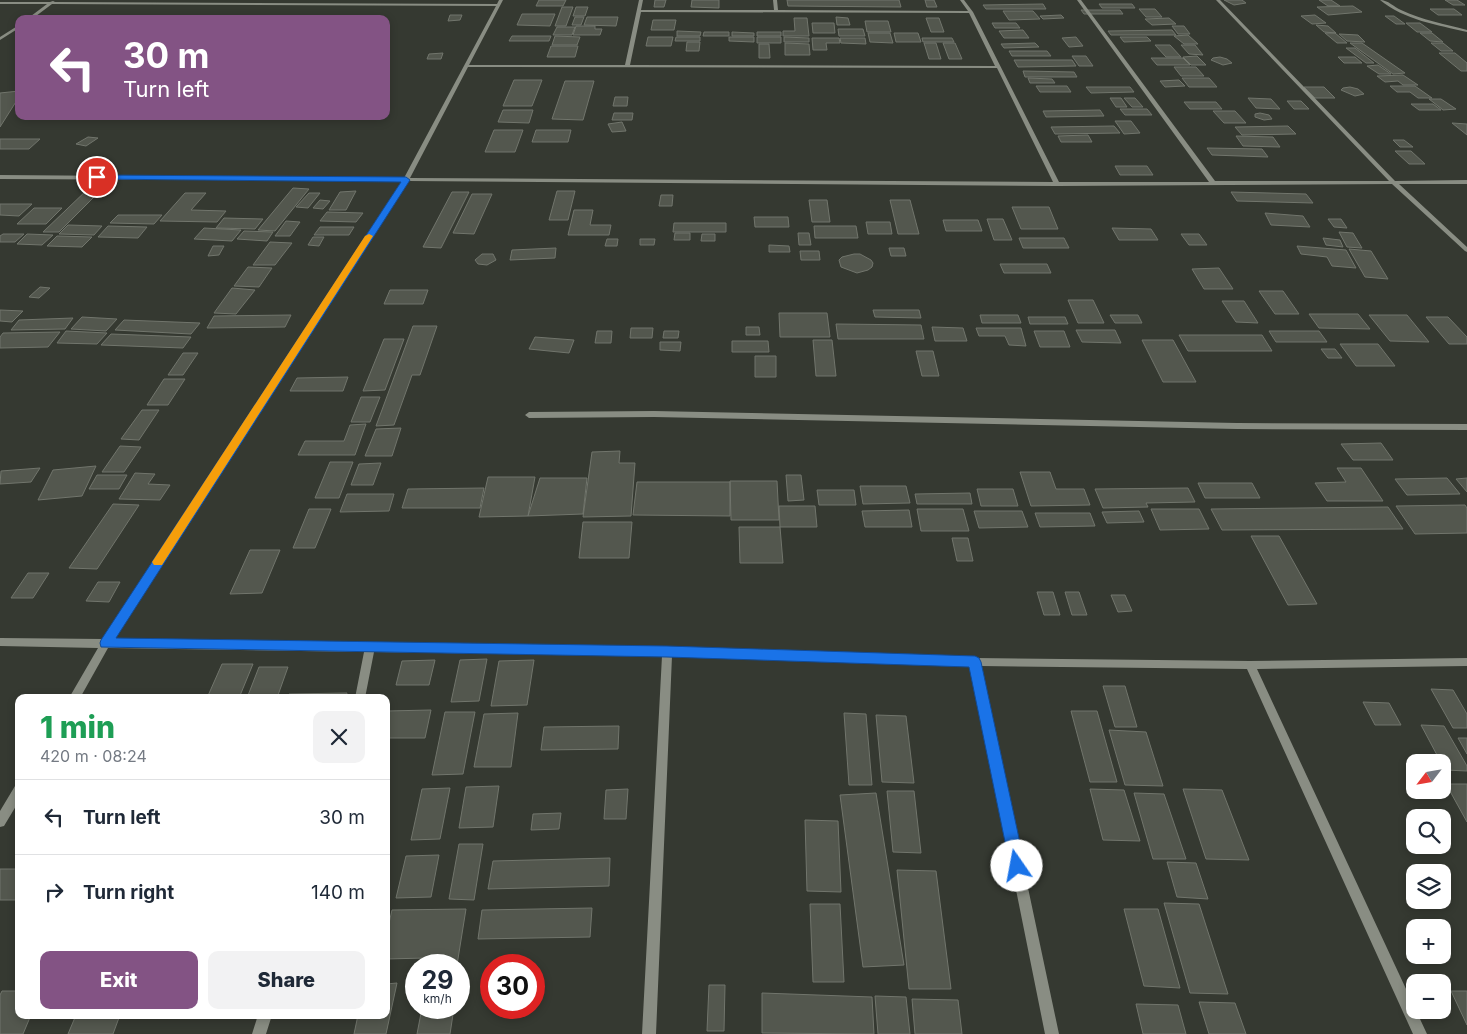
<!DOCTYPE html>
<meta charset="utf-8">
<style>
:root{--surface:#fff;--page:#f2f2f3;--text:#1f2937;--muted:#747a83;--line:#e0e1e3;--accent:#835384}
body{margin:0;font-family:Inter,sans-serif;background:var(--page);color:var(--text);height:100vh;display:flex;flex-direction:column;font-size:19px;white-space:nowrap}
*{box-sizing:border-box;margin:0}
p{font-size:16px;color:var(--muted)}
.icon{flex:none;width:28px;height:28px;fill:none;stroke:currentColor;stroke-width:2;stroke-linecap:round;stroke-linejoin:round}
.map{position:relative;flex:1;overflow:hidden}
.side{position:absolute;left:15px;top:694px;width:375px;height:325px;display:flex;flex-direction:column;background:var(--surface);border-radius:10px;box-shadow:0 2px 8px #0003}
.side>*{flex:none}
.guide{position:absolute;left:15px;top:15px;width:375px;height:105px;border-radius:10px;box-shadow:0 2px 8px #0003;background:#835384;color:#fff;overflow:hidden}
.needle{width:32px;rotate:239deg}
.fabs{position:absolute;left:1406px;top:754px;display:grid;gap:10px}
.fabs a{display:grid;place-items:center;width:45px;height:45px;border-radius:10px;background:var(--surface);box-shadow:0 2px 8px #0003;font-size:25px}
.speed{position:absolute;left:405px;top:954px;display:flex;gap:10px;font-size:25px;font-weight:700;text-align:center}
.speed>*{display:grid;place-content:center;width:65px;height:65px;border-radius:50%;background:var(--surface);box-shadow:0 2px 8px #0003;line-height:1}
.speed small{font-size:12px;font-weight:400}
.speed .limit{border:8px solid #d22;background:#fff;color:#111}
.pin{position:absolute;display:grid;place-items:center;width:42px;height:42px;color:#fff;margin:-21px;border:2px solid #fff;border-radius:50%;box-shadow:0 1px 5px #0007}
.me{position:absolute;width:55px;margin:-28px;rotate:348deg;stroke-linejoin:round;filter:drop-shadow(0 0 4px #0008)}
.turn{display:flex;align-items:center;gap:18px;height:105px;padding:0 25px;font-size:22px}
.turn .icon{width:65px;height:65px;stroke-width:2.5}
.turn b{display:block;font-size:35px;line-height:42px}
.round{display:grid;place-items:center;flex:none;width:52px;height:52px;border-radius:10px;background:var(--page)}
.headline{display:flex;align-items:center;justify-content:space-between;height:85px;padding:0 25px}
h1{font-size:30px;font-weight:800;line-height:38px;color:#1e9e55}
.cta{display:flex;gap:10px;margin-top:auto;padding:10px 25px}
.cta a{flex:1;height:58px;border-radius:10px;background:var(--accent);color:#fff;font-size:20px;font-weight:800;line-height:58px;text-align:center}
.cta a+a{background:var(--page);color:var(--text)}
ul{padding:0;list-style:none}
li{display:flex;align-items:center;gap:15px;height:75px;padding:0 25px;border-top:1px solid var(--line)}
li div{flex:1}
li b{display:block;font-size:19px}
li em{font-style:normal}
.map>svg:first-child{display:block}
</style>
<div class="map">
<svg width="1467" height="1034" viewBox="0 0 1467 1034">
<rect width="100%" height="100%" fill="#353931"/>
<!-- building -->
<path fill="#53574e" stroke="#71756c" d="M539 0H566L563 6H536Z
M655 0H666L664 7H654Z
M692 0H719V8L691 7Z
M787 0H899L901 7 788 6Z
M925 0H934L937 7H927Z
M1224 0H1242L1246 3 1234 5Z
M1319 0H1331L1340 6H1328Z
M1445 0H1457L1465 5H1453Z
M1043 4 1046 9H986L983 5Z
M1099 4H1132L1135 8H1102Z
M1353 6 1362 12 1328 15 1317 7Z
M562 7H573L566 26H555Z
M576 7H588L585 16H573Z
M1139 9H1155L1162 17H1146Z
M1430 9H1454L1462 15H1438Z
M1081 10H1120L1123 14H1084Z
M1003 11H1033L1040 19 1009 20Z
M522 14H555L550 26 517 25Z
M450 15H462L460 20 448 21Z
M1061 15 1064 18 1043 19 1040 16Z
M1315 15 1326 23 1312 24 1301 16Z
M1385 16H1394L1405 24H1396Z
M575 17H584L581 25H572Z
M587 17H618L616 26 584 25Z
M836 17 848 18 850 25H837Z
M794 18H807L809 36H783V31H795Z
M926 18H939L944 32H931Z
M1169 18 1176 24 1152 25 1145 19Z
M653 20H676L674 30H651Z
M865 21H888L891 32H867Z
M812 23H834L835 33H813Z
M992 23H1016L1020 28H995Z
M1406 23H1420L1432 32H1417Z
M1316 25 1328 26 1336 33 1324 32Z
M576 26H595V29H602L600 35H573Z
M1172 26H1184L1190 34H1178Z
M557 27H575L572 35H553Z
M838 29H863L865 36H839Z
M1023 30 1029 38H1004L999 31Z
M1172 30 1176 35H1111L1108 31Z
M677 31 701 32 700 36H677Z
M704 32H729V36H703Z
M732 32 754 33V36H732Z
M757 32H781V36H757Z
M868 33H890L893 43 870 42Z
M894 33H918L921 42H896Z
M1325 33H1335L1347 43H1337Z
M1420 33H1432L1443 42 1430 41Z
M1339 34 1358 35 1365 42 1347 41Z
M1188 35 1198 44H1184L1174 36Z
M512 36H551L549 41H509Z
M555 36 580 37 577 45H552Z
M648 37H673L671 46H646Z
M676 37H700V41H675Z
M729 37H754V42L729 41Z
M757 37H781V43H757Z
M784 37 809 38V42H784Z
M1076 37 1083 46 1069 47 1062 38Z
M1120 37H1147L1151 41 1124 42Z
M812 38H839L840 43H826L827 50H813Z
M840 38H865L866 44 841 43Z
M922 38H952L954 42H923Z
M687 42H700L699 51H686Z
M785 43 809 44 810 55H785Z
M924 43H936L941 59H929Z
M943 43H955L962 59H949Z
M1035 43 1039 47 1004 48 1001 44Z
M1350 43H1362L1405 73 1393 74Z
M1431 43H1443L1453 51H1441Z
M759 44H769L770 58H759Z
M1155 45H1170L1181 57H1166Z
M1181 45H1195L1203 55 1189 54Z
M551 46H578L575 57H547Z
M1346 48H1355L1374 63H1366Z
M1009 51H1047L1051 56H1012Z
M443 53 441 59H427L429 54Z
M1439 53H1455L1467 63V71H1461Z
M1072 56H1086L1093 66H1079Z
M1197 56 1206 65H1191L1183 57Z
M1220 57 1227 59 1232 63 1223 65 1211 60 1213 58Z
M1338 57H1355L1362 63H1344Z
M1151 58H1183L1190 65H1157Z
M1014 60H1072L1076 66 1018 67Z
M1378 65 1391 74H1379L1367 66Z
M1174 67H1196L1204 76H1181Z
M1023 71 1074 72 1077 77H1025Z
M1403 75 1418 85H1403L1398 81 1385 82 1377 76Z
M1028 78 1052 79 1055 83H1030Z
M1182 78H1209L1217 87H1189Z
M514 80H542L532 106H503Z
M1179 80 1185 86 1165 87 1160 81Z
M565 81H594L583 120 552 119Z
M1036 86H1067L1071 92H1040Z
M1390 86H1415L1432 98H1418L1410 92H1397Z
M1086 87H1130L1134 92 1091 93Z
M1304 87H1324L1335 98H1315Z
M1350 87 1358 89 1364 94 1355 96 1341 90 1343 88Z
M19 91V97L0 127V93Z
M615 97H628L627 106H613Z
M1110 98H1121L1127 107H1116Z
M1124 98H1135L1143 107H1132Z
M1248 98 1271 99 1280 109 1256 108Z
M1429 99H1441L1456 109 1443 110Z
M1287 101H1301L1309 109H1294Z
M1184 102H1216L1222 109H1190Z
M1411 104H1433L1441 110H1419Z
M1120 109H1147L1152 115H1125Z
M503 110H533L529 123 498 122Z
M1100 110 1104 116 1046 117 1043 111Z
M1213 111H1235L1246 123H1224Z
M614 113H633L632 120H612Z
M1260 113 1269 115 1272 119 1264 120 1255 117V114Z
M1115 121H1131L1140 133 1124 134Z
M622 122 626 131 612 132 608 124Z
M1452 123 1467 124V135Z
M1114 126 1120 133 1055 134 1051 127Z
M1288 126 1296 134 1242 135 1235 127Z
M494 130H523L515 152H485Z
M536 130H571L568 142H532Z
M1088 135 1092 142H1061L1058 136Z
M1236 136 1273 137 1280 147 1243 146Z
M88 137 98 138 86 146 76 144Z
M0 139H40L29 149H0Z
M1393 140H1404L1413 147H1400Z
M1207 148 1262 149 1268 157 1212 155Z
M1395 151H1411L1425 164H1409Z
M1115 166H1147L1153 175H1120Z
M90 187H104L59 232H43Z
M293 188 309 189 275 231 258 230Z
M356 191 346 210H329L340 192Z
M557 191H575L568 220H549Z
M452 192H469L441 248 423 247Z
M1231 192 1306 194 1313 203 1237 201Z
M185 193H206L191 210 226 211 217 222 160 221Z
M309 193H320L308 208 296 207Z
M472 194H492L474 234 453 233Z
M661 195H673L672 206H659Z
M320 200 330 201 323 209 313 208Z
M809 200H827L830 222H812Z
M890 200H910L919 234H898Z
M0 204H32L19 216 0 215Z
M1012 207H1049L1058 229H1021Z
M34 208H62L46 224H17Z
M574 210H593L590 225H611L609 235H568Z
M327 212 363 213 356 222 320 221Z
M1265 213 1303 216 1310 227 1271 225Z
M118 215H162L154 224 110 223Z
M754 217H788L789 227H755Z
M224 218 263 219 255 229 216 228Z
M987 219H1003L1012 240H994Z
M1328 219H1341L1347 228 1334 227Z
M943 220H978L982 231H946Z
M286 221 300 222 290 236H275Z
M866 222H890L892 234H868Z
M674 223H726V232H673Z
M68 225 102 226 94 235 59 234Z
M108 226 147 227 138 238 98 237Z
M814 226H856L858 238H815Z
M320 227H354L349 235H314Z
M204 228 241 230 232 241 194 239Z
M1112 228 1151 229 1158 240H1119Z
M244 231 273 232 267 241 237 239Z
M1339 232 1353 233 1362 248 1347 247Z
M675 233H690V240H674Z
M798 233H809L811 245H799Z
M3 234H24L15 242H0V236Z
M27 234 53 235 42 245 17 244Z
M702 234H715V241H701Z
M1181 234H1199L1207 245H1189Z
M57 236 92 237 82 247 47 246Z
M313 237H324L319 246 308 245Z
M1019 238H1064L1069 248H1023Z
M1323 238 1340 240 1343 247 1326 245Z
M607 239H618L617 246H605Z
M640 239H655L654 245H640Z
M270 242 292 243 275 265H253Z
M769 245 789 246 790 252H769Z
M213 246H224L219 255 208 256Z
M1297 246 1346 250 1356 268 1332 266 1327 257 1301 254Z
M556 248 555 258 510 260 512 250Z
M889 248H904L906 256H891Z
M1349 249 1371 251 1388 279 1365 277Z
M800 251H819L820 260H801Z
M482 254H493L496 260 487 265 478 264 475 260Z
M854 254H860L871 260 873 263 872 267 868 270 857 273 841 267 839 260 842 257Z
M1000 264H1047L1051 273H1004Z
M248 267 272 268 259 287 234 286Z
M1219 268 1233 289H1204L1192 269Z
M40 287 50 288 39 298 29 297Z
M232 288 255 290 236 314 214 313Z
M390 290H428L423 304H384Z
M1259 291H1283L1299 314H1275Z
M1068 300H1093L1104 323H1078Z
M1222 301H1244L1258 323 1236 322Z
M0 310 23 311 12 322 0 321Z
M873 310H919L921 318 875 317Z
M779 313H827L830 337H780Z
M1309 314H1358L1370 329 1319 328Z
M291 315 285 327 207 328 214 316Z
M980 315H1018L1021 323H982Z
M1110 315H1138L1142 323H1115Z
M1369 315H1407L1429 342 1390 341Z
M82 317 117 319 106 331 71 329Z
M1028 317H1065L1068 324H1030Z
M1426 317H1448L1467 337V344H1449Z
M73 318 65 329 11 330 19 320Z
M124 320 200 323 191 334 115 330Z
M836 324 921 325 924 339H838Z
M413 326H437L420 375H412L394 425 376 426Z
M746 327H759L760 335H746Z
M932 327 963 328 967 341H935Z
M631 328H653L652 338H630Z
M976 328H1021L1026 346 1009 345 1005 336H979Z
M1076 330H1115L1121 343 1082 342Z
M66 331 107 333 97 344 57 343Z
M597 331H612L611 343H595Z
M664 331H679L678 338H663Z
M1034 331H1064L1070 347H1040Z
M1269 331H1319L1327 342H1276Z
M60 332 48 347 0 348V337L3 333Z
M111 334 191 337 183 348 101 345Z
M1179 335H1262L1272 351H1188Z
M535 337 574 340 569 353 529 349Z
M384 339H404L385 390 363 391Z
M813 340H832L836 376H816Z
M1142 340H1173L1196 382H1163Z
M732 341H768L769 352H732Z
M660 342H681L680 351 660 350Z
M1340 344H1378L1395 366H1356Z
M1321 349H1335L1342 358H1328Z
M916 351H933L939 376H922Z
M183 353H198L183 375H168Z
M755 356H776V377H755Z
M348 377 343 391H290L297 378Z
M164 379H185L168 405H147Z
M361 397H380L370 422H351Z
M142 410H159L139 440 121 439Z
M366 424 355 455H298L305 441H344L350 425Z
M401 428 392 456H365L376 429Z
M1381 443 1393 460H1353L1341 444Z
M120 446 141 447 124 472H102Z
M620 451 619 463H635L631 516 583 517 592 452Z
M330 462H353L339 498H315Z
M381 463 373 485H351L359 464Z
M96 466 82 496 38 500 53 470Z
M40 468 31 482 0 484 1 471Z
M1337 468H1361L1383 501H1327L1315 483 1346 482Z
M1020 472H1050L1056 489H1084L1090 505 1031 506Z
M135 473 155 474 148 484 170 485 160 500 119 499Z
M97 475H127L119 489H89Z
M786 475H801L804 500 788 501Z
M488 477H535L528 516 479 517Z
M540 478H587L583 514 528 516Z
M1447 478 1460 494 1407 495 1395 479Z
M1467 478V492L1456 479Z
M730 481H777L779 520H731Z
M637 482H730V516L633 515Z
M1198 483H1252L1260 498H1205Z
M860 486H906L910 503 863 504Z
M484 488 480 508H402L408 489Z
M1188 488 1195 502 1146 503 1148 507 1103 508 1095 489Z
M977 489H1013L1018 506H981Z
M817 490H854L856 505H819Z
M970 493 972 504H917L915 494Z
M347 494H394L389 511 340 512Z
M113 504 139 505 97 569 69 568Z
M1465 505 1467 508V533L1415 534 1396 506Z
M779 506H815L817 527H780Z
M1388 507 1403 529 1222 530 1211 509Z
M309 509H331L315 548H293Z
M917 509H963L969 531H921Z
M1151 509H1199L1209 529 1160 530Z
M909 510 912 527H865L862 511Z
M974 511H1022L1028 527 979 528Z
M1139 511 1144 522 1107 523 1102 512Z
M1035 513H1090L1095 526 1040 527Z
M583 522H632L629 558H579Z
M739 527H780L783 563H740Z
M1251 536H1279L1317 604 1288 605Z
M952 538H968L973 561H957Z
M250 550H280L262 593 230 594Z
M28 573H49L33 598H11Z
M98 582H120L109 602 86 601Z
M1037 592H1053L1060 615H1044Z
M1065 592H1079L1087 615H1072Z
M1111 595H1125L1132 611 1118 612Z
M487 659 479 701 451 702 460 660Z
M435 660 429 685H396L402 661Z
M534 660 527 705 491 706 499 661Z
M222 664H253L239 698H207Z
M259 667H288L277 698H247Z
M1103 686H1125L1137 727H1115Z
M1431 689 1453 690 1467 714V728H1453Z
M347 693 346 698H288L289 694Z
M1363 702 1389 703 1401 725H1375Z
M431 710 425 738H386V711Z
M1071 711H1097L1117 782H1090Z
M445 712H475L463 774 432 775Z
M518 713 511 767H474L484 714Z
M844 713 866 714 872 785H849Z
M876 715 906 716 914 783 882 782Z
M1421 725 1444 726 1467 766V771L1445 770Z
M619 726 618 749 541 750 544 727Z
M1109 730 1146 732 1163 786 1125 785Z
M1458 738H1467V754Z
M1446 784H1467V822Z
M499 786 493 827 459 828 466 787Z
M450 788 440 839 411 840 422 789Z
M628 789 626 819H604L606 790Z
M1090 789 1124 790 1140 841 1103 840Z
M1183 789 1222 790 1249 860 1206 859Z
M887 791H914L921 853 893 852Z
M876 793 904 965 863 967 840 795Z
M1134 793 1164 794 1186 859H1153Z
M561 813 559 829 531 830 533 814Z
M805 820 838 821 841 892 807 891Z
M459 844H483L474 900 449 899Z
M439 855 431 897 396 898 406 856Z
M610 858 609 886 488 889 493 861Z
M1167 862 1196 863 1208 899 1177 897Z
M0 869H19V900H0Z
M897 870 936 871 951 989H909Z
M1164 903 1199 904 1228 994 1190 993Z
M810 904H840L844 982H813Z
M592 908 590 937 478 939 482 910Z
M466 909 457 965H425L426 958 386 959V936L392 910Z
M1124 909H1158L1180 988 1144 986Z
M397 983 386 1034H354L358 1015H386V984Z
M709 985H725L724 1031H707Z
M2 991H19V1015H31L23 1034H0V995Z
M1451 991H1467V1025Z
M762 993 872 997 874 1034 762 1033Z
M875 996 906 997 910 1034H878Z
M912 999 958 1000 962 1034H915Z
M1199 1002 1235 1003 1246 1034H1209Z
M1136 1004 1178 1005 1186 1034H1143Z
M422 1008H454L450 1034H417Z
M76 1015H120L113 1034H68Z"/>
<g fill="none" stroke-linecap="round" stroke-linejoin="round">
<!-- minor -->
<path fill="#898d83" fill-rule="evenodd" d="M499 0H503L469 65H625L639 0H643L641 10H774L773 0H777L778 10 968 11 960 0H964L973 12 1059 182H1209L1077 0H1081L1215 181H1389L1216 0H1220L1395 181 1467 180V184H1399L1467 247V252L1465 251 1392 184 1057 186 408 181 113 640 667 648 975 658 1250 661 1467 658V666L1257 669 1427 1034H1413L1247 669 981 666 1059 1034H1045L971 666 672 656 656 1034H642L662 656 374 652 365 698H355L364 652 108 648 80 698H69L98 648 0 646V638L103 639 402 181 0 179V175L404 178 496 6 52 4 32 19H27L47 4H0V2H50L53 1 55 2 497 4ZM641 12 969 13 995 66 630 65ZM468 67 997 68 1053 182 410 178Z
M1380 0C1388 0 1394 7 1401 10 1422 20 1445 24 1467 30V32C1438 25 1404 20 1380 0Z
M19 25V28L0 40V37Z
M654 411 1237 423 1467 424V430L1237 429 654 417 529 418 525 415 529 412Z
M19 785V801L4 826 0 827V811L15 786Z
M258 1015H272L266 1034H252Z"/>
</g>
<!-- route -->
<path fill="#1a73e8" stroke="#114b97" d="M97 175 406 177 410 180 116 638 667 646 975 656 979 658 981 662 1025 866 1023 872 1017 874 1012 872 1010 866 969 667 667 657 101 647 100 643 101 640 401 182 94 179V176Z"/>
<!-- slow -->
<path fill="#f59e0b" d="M369 234 373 236 162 565H154L152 562 154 559 365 236Z"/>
</svg>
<div class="fabs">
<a><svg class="needle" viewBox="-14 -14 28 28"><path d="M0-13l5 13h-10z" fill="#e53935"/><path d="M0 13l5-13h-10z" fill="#747a83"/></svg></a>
<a><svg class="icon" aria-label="search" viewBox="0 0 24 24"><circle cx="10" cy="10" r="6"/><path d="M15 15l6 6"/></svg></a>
<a><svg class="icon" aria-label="layers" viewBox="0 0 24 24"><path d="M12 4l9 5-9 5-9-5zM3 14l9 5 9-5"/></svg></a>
<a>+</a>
<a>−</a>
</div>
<div class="speed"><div>29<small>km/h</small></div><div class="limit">30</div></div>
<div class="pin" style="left:97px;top:177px;background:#d93025"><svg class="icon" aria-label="arrive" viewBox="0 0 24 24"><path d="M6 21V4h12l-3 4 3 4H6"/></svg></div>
<svg class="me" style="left:1017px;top:866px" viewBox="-20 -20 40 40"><circle r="19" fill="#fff"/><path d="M0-13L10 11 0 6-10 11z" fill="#1a73e8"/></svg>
<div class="guide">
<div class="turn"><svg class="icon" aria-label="left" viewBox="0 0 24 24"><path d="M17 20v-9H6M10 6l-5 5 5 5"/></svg><div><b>30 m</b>Turn left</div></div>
</div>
<section class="side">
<div class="headline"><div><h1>1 min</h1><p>420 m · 08:24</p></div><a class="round"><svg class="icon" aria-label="close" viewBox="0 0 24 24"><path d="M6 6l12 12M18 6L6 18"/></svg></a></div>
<ul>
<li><svg class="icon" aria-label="left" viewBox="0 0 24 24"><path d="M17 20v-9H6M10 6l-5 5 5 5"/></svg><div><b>Turn left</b></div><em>30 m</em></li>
<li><svg class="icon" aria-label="right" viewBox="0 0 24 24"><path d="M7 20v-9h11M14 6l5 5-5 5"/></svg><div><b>Turn right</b></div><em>140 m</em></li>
</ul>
<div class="cta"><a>Exit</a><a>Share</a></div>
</section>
</div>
